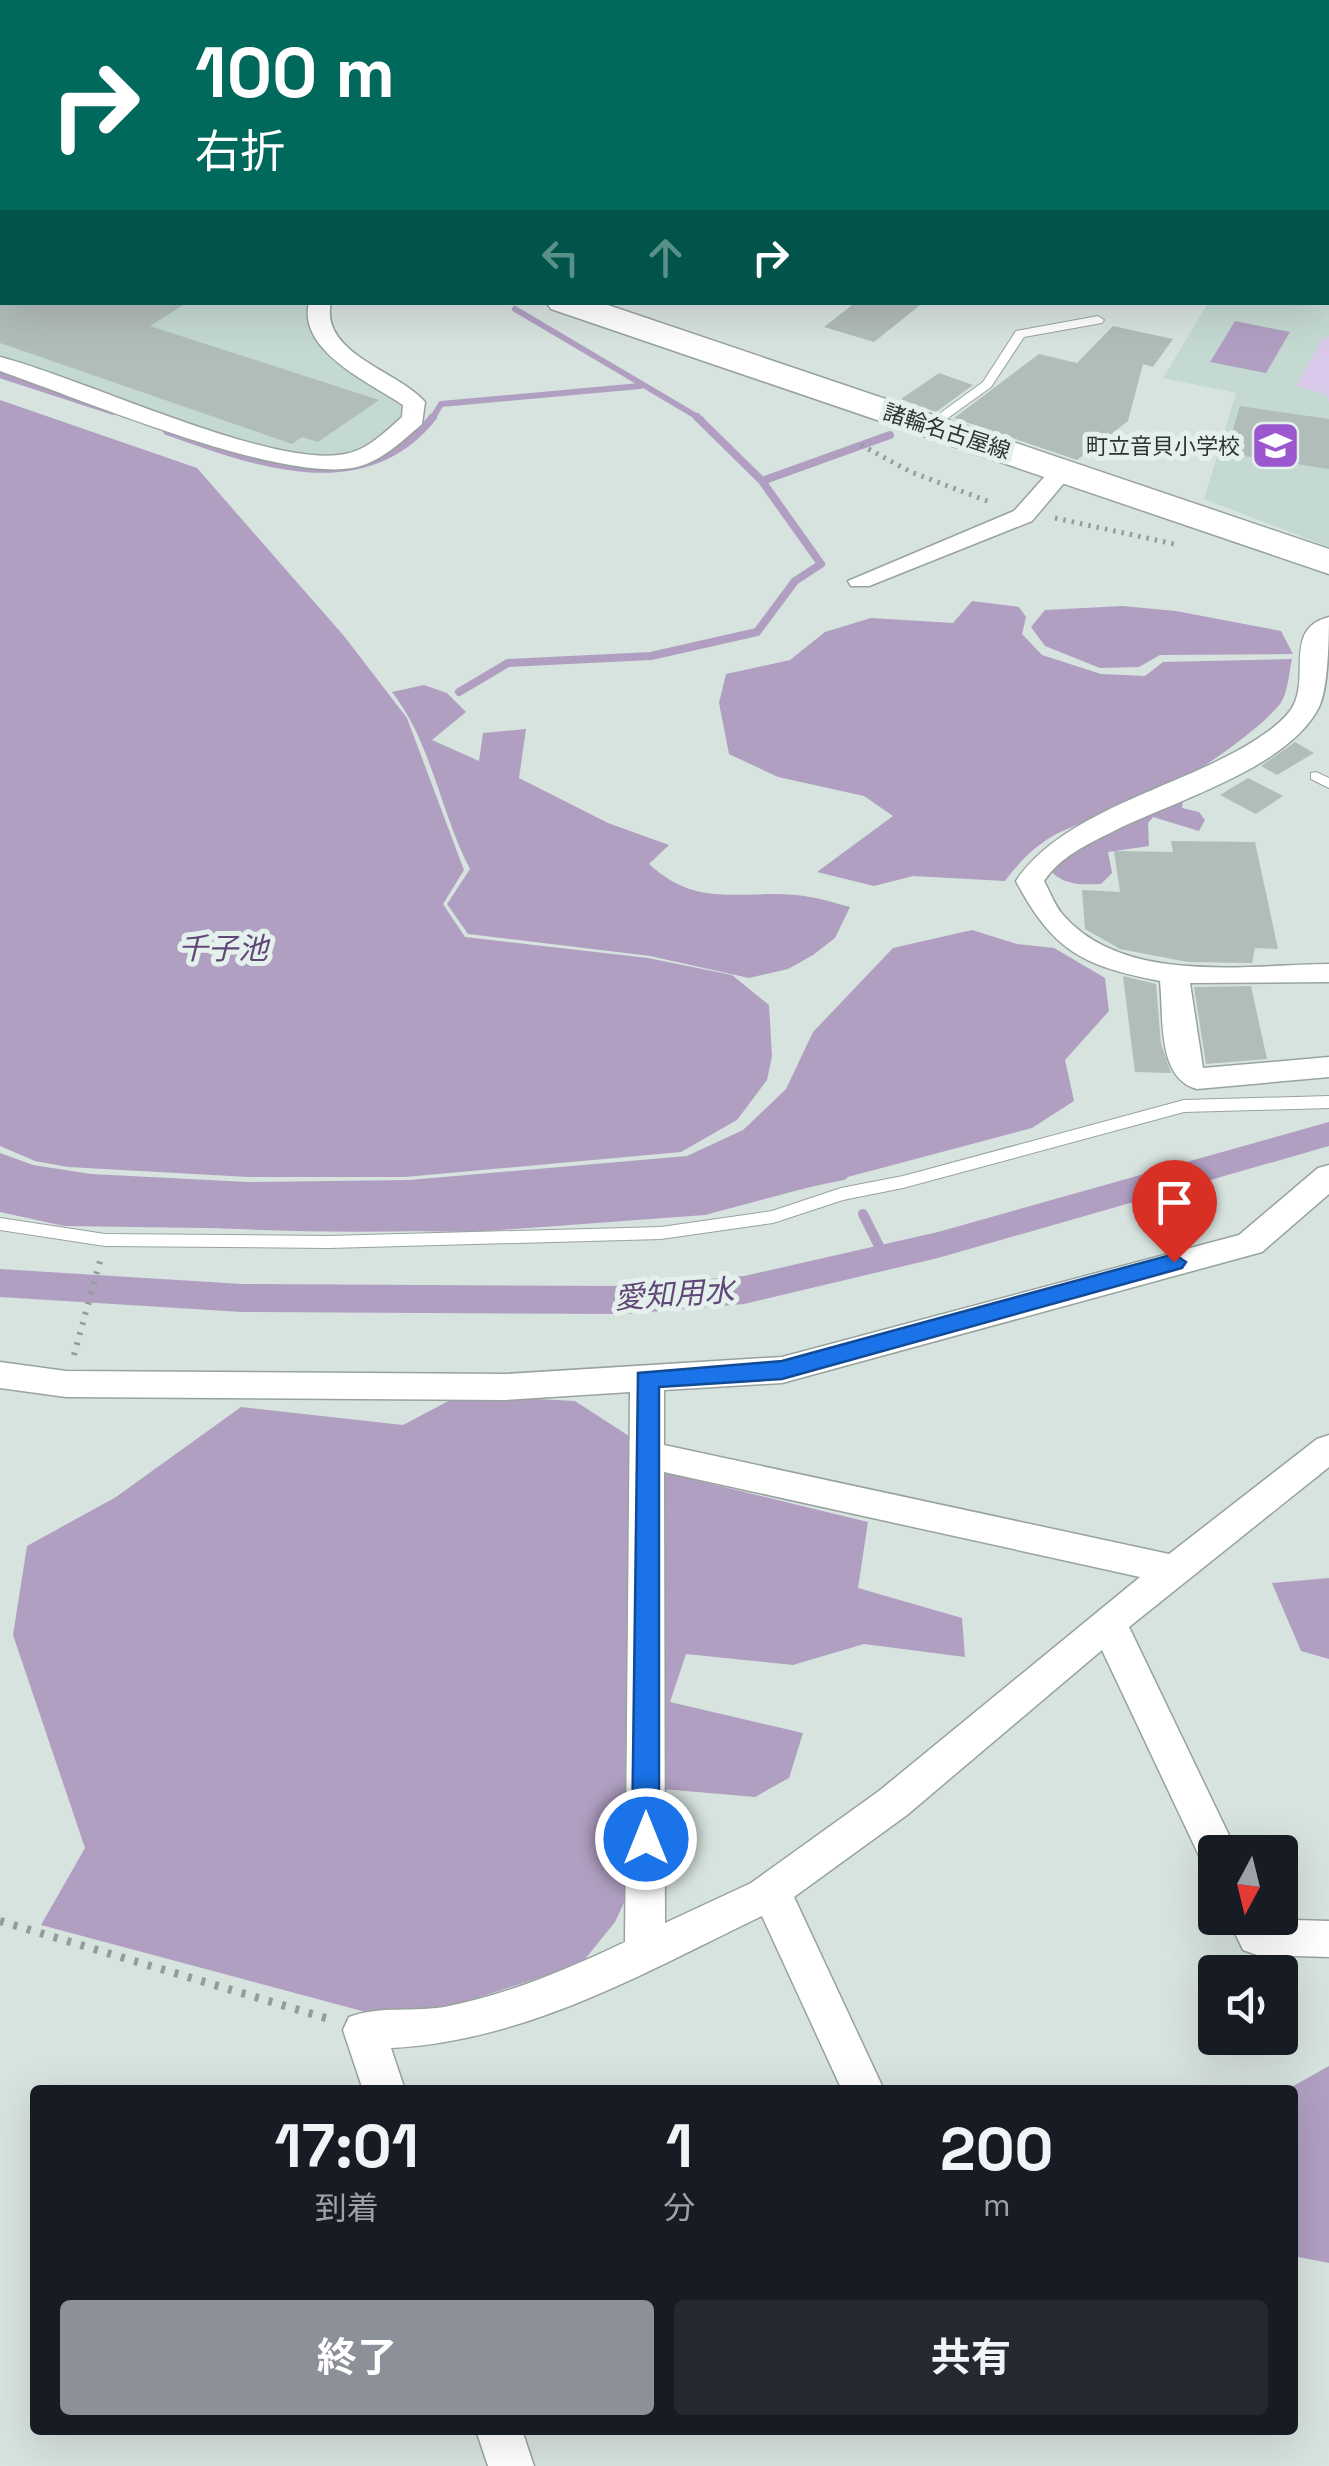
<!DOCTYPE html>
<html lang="ja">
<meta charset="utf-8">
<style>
:root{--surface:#171b24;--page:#242831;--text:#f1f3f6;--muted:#9ea1a6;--accent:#8c9099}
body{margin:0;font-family:"Space Grotesk","Noto Sans JP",sans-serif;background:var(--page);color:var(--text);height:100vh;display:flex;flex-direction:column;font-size:38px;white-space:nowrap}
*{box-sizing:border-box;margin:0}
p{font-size:32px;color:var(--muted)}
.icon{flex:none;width:55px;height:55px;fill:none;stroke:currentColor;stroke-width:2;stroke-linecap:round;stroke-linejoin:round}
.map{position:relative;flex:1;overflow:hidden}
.sheet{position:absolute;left:30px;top:2085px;width:1268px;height:350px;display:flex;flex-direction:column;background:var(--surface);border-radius:10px;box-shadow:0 10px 40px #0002}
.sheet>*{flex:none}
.hud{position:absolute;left:0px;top:0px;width:1330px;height:305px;box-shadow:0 10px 40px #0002;background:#00695c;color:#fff;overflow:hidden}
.needle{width:65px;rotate:187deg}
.controls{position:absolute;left:1198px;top:1835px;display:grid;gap:20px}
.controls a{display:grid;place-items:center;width:100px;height:100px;border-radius:10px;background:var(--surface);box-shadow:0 10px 40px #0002;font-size:50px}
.pin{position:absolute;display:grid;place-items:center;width:85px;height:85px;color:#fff;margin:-102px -42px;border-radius:50% 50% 50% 0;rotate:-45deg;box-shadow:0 0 10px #0007}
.pin .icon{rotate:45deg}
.me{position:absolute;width:110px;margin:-55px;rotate:0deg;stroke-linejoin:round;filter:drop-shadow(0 0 8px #0008)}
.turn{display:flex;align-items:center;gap:35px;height:210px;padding:0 30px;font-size:45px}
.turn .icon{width:130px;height:130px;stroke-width:2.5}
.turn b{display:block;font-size:70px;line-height:85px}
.lanes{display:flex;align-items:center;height:95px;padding:0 30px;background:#0003;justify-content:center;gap:50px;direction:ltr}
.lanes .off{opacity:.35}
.eta{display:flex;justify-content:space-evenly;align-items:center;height:170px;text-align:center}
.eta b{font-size:60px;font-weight:700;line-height:70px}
.action{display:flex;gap:20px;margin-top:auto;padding:20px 30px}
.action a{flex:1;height:115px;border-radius:10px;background:var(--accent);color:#fff;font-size:40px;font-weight:700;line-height:115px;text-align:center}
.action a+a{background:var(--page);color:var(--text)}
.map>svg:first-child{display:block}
</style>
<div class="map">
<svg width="1329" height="2466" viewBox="0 0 1329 2466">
<rect width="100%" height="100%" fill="#d7e3df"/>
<!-- built -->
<path fill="#c4d9d2" d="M2 188V302L312 303 311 313 410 409 386 440 346 458 312 459 234 439 0 359Z
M1329 284V547L1204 499 1236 393 1163 378 1208 303 1328 302Z"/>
<!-- green -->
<path fill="#d9c8e9" d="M1329 336V403L1326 394 1297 386 1322 339Z"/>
<!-- forest -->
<path fill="#b09fc1" d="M972 601 1019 607 1026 617 1022 634 1042 655 1101 674 1145 676 1163 662 1292 659C1289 672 1288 694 1280 704 1257 733 1183 782 1149 799 1086 830 1054 816 1005 881L913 876 874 886 817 872 893 816 864 796 778 777 729 754 719 703 726 674 790 660 825 632 871 618 953 623Z
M424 685 447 693 466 712 432 740 479 761 483 733 526 729 519 778 608 823 669 845 649 864C700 911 743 888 804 896 819 898 835 903 850 907L835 938 813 955 788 969 749 978 650 956 468 934 447 904 470 869C440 812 432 743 392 692Z
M1183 799 1182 808 1199 812 1205 820 1199 831 1153 817 1148 823 1149 846 1108 852 1112 873 1101 884C1079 885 1060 885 1047 866L1065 849 1108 835Z
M972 930 1017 944 1054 948 1105 978 1109 1011 1065 1060 1074 1101 1032 1128 705 1215 473 1232 64 1226 0 1212V1153L33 1165 91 1174 248 1182 409 1180 687 1156 743 1130 786 1089 813 1032 893 948Z
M460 1395 575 1401 632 1438 633 1458 667 1473 868 1522 858 1588 962 1618 965 1657 864 1644 793 1665 686 1654 670 1702 803 1733 789 1778 755 1797 628 1786 639 1871 615 1922 581 1964 468 2001 388 2018 41 1925 85 1848 13 1635 27 1546 116 1497 241 1407 403 1425Z
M1329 1578V1659L1301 1651 1272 1583Z
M1329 2066V2263L1293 2256 1292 2090H1286Z"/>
<!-- water -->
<path fill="#b19fc2" d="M1235 321 1290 332 1266 373 1210 362Z
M0 400 197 468 344 636 407 718 464 870 443 904 465 937 648 958 732 975 769 1005 772 1056 767 1080 737 1120 681 1152 405 1177H248L68 1167 35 1161 0 1146Z
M1122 606 1176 611 1281 631 1293 654 1160 655 1139 667 1100 668 1045 646 1031 627 1045 610Z"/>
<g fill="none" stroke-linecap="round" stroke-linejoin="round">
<!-- stream-far2 -->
<path stroke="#b19fc2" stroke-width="6" d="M515 309 701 419
M0 375 113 412
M432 419 441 404 640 386"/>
<!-- stream-far1 -->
<path stroke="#b19fc2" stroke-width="8" d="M167 431C254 462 364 504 433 417
M762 481 890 435
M459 692 508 663 651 656 757 632 795 581 821 564 762 481 697 417"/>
<!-- stream -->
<path stroke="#b19fc2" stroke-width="10" d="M0 1202C216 1233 440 1233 657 1211 719 1205 782 1187 843 1175
M863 1214 885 1258"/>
<!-- canal -->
<path fill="#b19fc2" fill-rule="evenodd" d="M1329 1122V1146L938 1258 744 1304 625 1314 242 1312 0 1297V1269L242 1284 625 1286 744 1276 938 1232Z"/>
</g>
<!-- building -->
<path fill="#b1bdb9" d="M0 302H188L150 326 379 400 318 442 302 437 292 444 0 343Z
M856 302H924L874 342 824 327Z
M1113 326 1173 339 1153 367 1143 364 1128 421 1077 460 954 418 1039 354 1077 363Z
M939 373 973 385 936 412 901 399Z
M1240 406 1329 419V469L1226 453Z
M1295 742 1314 753 1277 775 1261 766Z
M1248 778 1283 796 1256 814 1220 795Z
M1171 841 1255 842 1278 949 1255 948 1252 963 1188 962 1120 949 1085 929 1082 890 1120 892 1114 851 1173 852Z
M1123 976 1156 984 1161 1044 1171 1073 1135 1072Z
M1251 986 1267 1059 1206 1064 1194 987Z"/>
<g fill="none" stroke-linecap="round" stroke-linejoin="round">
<defs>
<path id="service" d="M108 0H119L120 2H110Z
M0 113H2V119H0Z
M1098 316 1104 320 1102 323 1024 337 991 387 934 428 924 425 983 382 1016 331Z
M1316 772 1329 778V788L1311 779V773Z
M1329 1096V1108L1184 1112 903 1188 843 1200 773 1223 661 1239 329 1248 105 1246 0 1230V1218L105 1234 329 1236 661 1227 772 1211 841 1188 903 1176 1184 1100Z"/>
<path id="minor" d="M225 0H243V2H225Z
M1013 0H1032L1033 2H1015Z
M309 302H331C319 354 399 371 425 402L422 424C401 442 380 463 352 468 274 481 81 399 0 371V357C83 378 271 469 345 454 368 450 386 431 402 417L403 405C369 382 297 351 309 302Z
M1063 463 1075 470 1032 521 869 586H851L848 581 1014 511 1055 465Z
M1329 617C1329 638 1328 689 1319 707 1288 769 1170 802 1112 832 1086 845 1060 857 1044 881 1050 892 1055 906 1063 915 1124 985 1246 965 1329 964V982L1190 983 1203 1068 1329 1057V1077L1197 1089C1156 1078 1164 1016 1160 981 1083 966 1053 951 1016 881 1064 809 1184 787 1257 739 1271 730 1289 717 1295 702 1308 672 1285 628 1329 617Z
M1329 1165V1194L1262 1252 782 1383 664 1390V1445L1169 1554 1317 1439 1329 1435V1467L1129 1627 1237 1852H1215V1868L1203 1864 1102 1650 907 1815 794 1897 884 2090H842L762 1916C643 1973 527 2041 391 2048L405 2090H363L343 2030 349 2017C381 2005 416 2013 449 2006 512 1993 568 1969 625 1942L630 1392 506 1400 66 1397 0 1388V1362L66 1371 506 1374 782 1357 1239 1235 1318 1168ZM664 1472 1140 1577 879 1791 751 1883 665 1923Z
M1228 1918 1329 1921V1957L1257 1955 1243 1950Z
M476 2430H522L534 2466H488Z"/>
<path id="primary" d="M0 120 2 121V140H0Z
M546 302H599L1329 549V574L551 309Z"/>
</defs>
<!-- service casing -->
<use href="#service" stroke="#98a39f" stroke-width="2"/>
<!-- minor casing -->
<use href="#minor" stroke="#98a39f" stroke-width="3"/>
<!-- primary casing -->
<use href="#primary" stroke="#98a39f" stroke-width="3"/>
<!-- path-far2 -->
<path stroke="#939c99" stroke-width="5" stroke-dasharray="2.5 6" stroke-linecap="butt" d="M861 445 911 472 990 502
M1055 518 1179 545"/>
<!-- path-far1 -->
<path stroke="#939c99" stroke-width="6" stroke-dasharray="2.5 8" stroke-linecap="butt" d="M74 1355 100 1261"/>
<!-- path -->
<path stroke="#939c99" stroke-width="8" stroke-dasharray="4 10" stroke-linecap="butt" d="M0 1921 329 2019"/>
<!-- service -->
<use href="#service" fill="#fff" fill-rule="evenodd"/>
<!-- minor -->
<use href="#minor" fill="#fff" fill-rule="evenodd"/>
<!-- primary -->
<use href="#primary" fill="#fff" fill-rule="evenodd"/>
</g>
<!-- route -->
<path fill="#1a73e8" stroke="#114b97" stroke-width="2.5" d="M1174 1254 1186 1262 1182 1268 782 1379 659 1387V1839L655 1847H636L632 1839 638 1373 782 1361Z"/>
<!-- icons -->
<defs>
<symbol id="school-square" viewBox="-11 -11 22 22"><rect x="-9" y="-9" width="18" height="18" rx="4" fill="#9b58ce" stroke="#e4f0ec"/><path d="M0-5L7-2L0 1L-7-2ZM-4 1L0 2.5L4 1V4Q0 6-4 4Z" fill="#fff"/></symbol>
</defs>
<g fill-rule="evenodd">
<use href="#school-square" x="1248" y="418" width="55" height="55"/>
</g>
<g text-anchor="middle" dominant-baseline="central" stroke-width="10" stroke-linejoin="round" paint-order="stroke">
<!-- far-street labels -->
<g font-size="22" fill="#2f3332" stroke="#e4f0ec">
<text transform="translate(947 431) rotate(18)">諸輪名古屋線</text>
</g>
<!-- far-poi labels -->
<g font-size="22" fill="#2f3332" stroke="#e4f0ec" text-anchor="end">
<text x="1240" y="446">町立音貝小学校</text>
</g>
<!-- water labels -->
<g font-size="30" font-style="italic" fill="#614778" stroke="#e4f0ec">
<text x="223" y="948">千子池</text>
<text transform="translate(674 1294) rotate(-4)">愛知用水</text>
</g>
</g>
</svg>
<div class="controls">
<a><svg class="needle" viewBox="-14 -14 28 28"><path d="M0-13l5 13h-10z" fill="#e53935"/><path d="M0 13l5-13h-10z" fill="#9ea1a6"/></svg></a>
<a><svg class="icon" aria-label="sound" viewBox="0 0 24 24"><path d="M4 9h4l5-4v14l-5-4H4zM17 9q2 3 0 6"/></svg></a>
</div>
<div class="pin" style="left:1174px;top:1262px;background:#d93025"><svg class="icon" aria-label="arrive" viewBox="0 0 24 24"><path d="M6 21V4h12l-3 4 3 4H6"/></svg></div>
<svg class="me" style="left:646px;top:1839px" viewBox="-20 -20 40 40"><circle r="17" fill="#1a73e8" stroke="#fff" stroke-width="3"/><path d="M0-11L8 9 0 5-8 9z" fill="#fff"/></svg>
<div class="hud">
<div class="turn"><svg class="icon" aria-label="right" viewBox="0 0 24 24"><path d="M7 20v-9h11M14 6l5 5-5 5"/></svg><div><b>100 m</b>右折</div></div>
<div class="lanes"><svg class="icon off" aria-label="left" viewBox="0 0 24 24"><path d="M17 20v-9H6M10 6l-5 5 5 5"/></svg><svg class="icon off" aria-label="ahead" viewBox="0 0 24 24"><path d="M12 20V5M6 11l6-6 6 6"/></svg><svg class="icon" aria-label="right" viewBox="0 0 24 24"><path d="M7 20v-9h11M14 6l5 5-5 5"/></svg></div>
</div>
<section class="sheet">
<div class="eta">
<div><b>17:01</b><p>到着</p></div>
<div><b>1</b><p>分</p></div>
<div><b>200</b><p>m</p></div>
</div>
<div class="action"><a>終了</a><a>共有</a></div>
</section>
</div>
